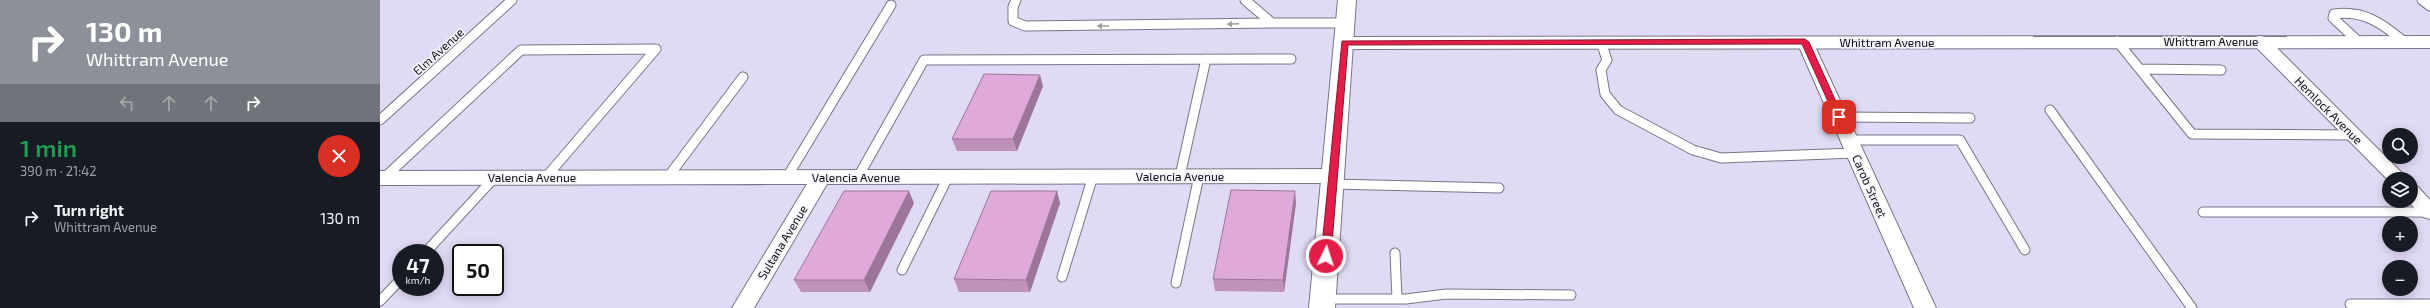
<!DOCTYPE html>
<meta charset="utf-8">
<style>
:root{--surface:#171b24;--page:#20242c;--text:#f1f3f6;--muted:#9ea1a6}
body{margin:0;font-family:"Exo 2",sans-serif;background:var(--page);color:var(--text);height:100vh;display:flex;flex-direction:column;font-size:15px;white-space:nowrap}
*{box-sizing:border-box;margin:0}
p{font-size:13px;color:var(--muted)}
.icon{flex:none;width:22px;height:22px;fill:none;stroke:currentColor;stroke-width:2;stroke-linecap:round;stroke-linejoin:round}
.map{position:relative;flex:1;overflow:hidden}
.side{display:flex;flex-direction:column;background:var(--surface);width:380px}
.side>*{flex:none}
.banner{background:#8c9099;color:#fff;overflow:hidden}
.buttons{position:absolute;left:2002px;top:128px;display:grid;gap:8px}
.buttons a{display:grid;place-items:center;width:36px;height:36px;border-radius:50%;background:var(--surface);box-shadow:0 2px 10px #0003;font-size:20px}
.speed{position:absolute;left:12px;top:244px;display:flex;gap:8px;font-size:20px;font-weight:700;text-align:center}
.speed>*{display:grid;place-content:center;width:52px;height:52px;border-radius:50%;background:var(--surface);box-shadow:0 2px 10px #0003;line-height:1}
.speed small{font-size:10px;font-weight:400}
.speed .limit{border:2px solid #111;border-radius:6px;background:#fff;color:#111}
.pin{position:absolute;display:grid;place-items:center;width:34px;height:34px;color:#fff;margin:-17px;border-radius:8px;box-shadow:0 2px 6px #0006}
.me{position:absolute;width:44px;margin:-22px;rotate:4deg;stroke-linejoin:round;filter:drop-shadow(0 0 3px #0008)}
.turn{display:flex;align-items:center;gap:14px;height:84px;padding:0 20px;font-size:18px}
.turn .icon{width:52px;height:52px;stroke-width:2.5}
.turn b{display:block;font-size:28px;line-height:34px}
.lanes{display:flex;align-items:center;height:38px;padding:0 20px;background:#0003;justify-content:center;gap:20px;direction:ltr}
.lanes .off{opacity:.35}
.round{display:grid;place-items:center;flex:none;width:42px;height:42px;border-radius:21px;background:var(--page)}
.summary{display:flex;align-items:center;justify-content:space-between;height:68px;padding:0 20px}
h1{font-size:24px;font-weight:600;line-height:30px;color:#1e9e55}
ul{padding:0;list-style:none}
li{display:flex;align-items:center;gap:12px;height:56px;padding:0 20px}
li div{flex:1}
li b{display:block;font-size:15px}
li em{font-style:normal}
main{display:flex;flex:1;min-height:0}
.map>svg:first-child{display:block}
</style>
<main>
<section class="side">
<div class="banner">
<div class="turn"><svg class="icon" aria-label="right" viewBox="0 0 24 24"><path d="M7 20v-9h11M14 6l5 5-5 5"/></svg><div><b>130 m</b>Whittram Avenue</div></div>
<div class="lanes"><svg class="icon off" aria-label="left" viewBox="0 0 24 24"><path d="M17 20v-9H6M10 6l-5 5 5 5"/></svg><svg class="icon off" aria-label="ahead" viewBox="0 0 24 24"><path d="M12 20V5M6 11l6-6 6 6"/></svg><svg class="icon off" aria-label="ahead" viewBox="0 0 24 24"><path d="M12 20V5M6 11l6-6 6 6"/></svg><svg class="icon" aria-label="right" viewBox="0 0 24 24"><path d="M7 20v-9h11M14 6l5 5-5 5"/></svg></div>
</div>
<div class="summary"><div><h1>1 min</h1><p>390 m · 21:42</p></div><a class="round" style="background:#d93025;color:#fff"><svg class="icon" aria-label="close" viewBox="0 0 24 24"><path d="M6 6l12 12M18 6L6 18"/></svg></a></div>
<ul>
<li><svg class="icon" aria-label="right" viewBox="0 0 24 24"><path d="M7 20v-9h11M14 6l5 5-5 5"/></svg><div><b>Turn right</b><p>Whittram Avenue</p></div><em>130 m</em></li>
</ul>
</section>
<div class="map">
<svg width="2050" height="308" viewBox="0 0 2050 308">
<rect width="100%" height="100%" fill="#e9e5f8"/>
<!-- built -->
<path fill="#e0daf4" fill-rule="evenodd" d="M0 0H2050V308H0ZM2009 135H2031V157H2009ZM2009 179H2031V201H2009ZM2009 223H2031V245H2009ZM21 253H55V287H21ZM81 253H115V287H81ZM2009 267H2031V289H2009Z"/>
<g fill="none" stroke-linecap="round" stroke-linejoin="round">
<defs>
<path id="service" d="M636 0 633 7V21L645 26 892 23
M865 0 892 23H966
M2042 0 2050 6
M1737 41 1812 134 1974 135
M1978 41 1953 18 1954 14C1983 10 2002 23 2023 41
M1221 42 1227 60 1221 70 1225 94 1238 110 1313 150 1341 158 1475 153
M1760 69 1841 70
M1670 110 1812 308
M1459 117 1590 118
M0 120 132 0
M1469 140H1580L1645 250
M800 176 826 59
M288 177 363 77
M407 177 511 5
M478 177 544 60 911 59
M4 178 141 50 276 49 166 177
M952 184 1119 188
M1823 212H2050
M45 253 115 177
M1015 253 1017 299
M522 270 568 177
M682 277 713 176
M796 283 819 176
M944 299H1026L1066 294 1191 295
M0 301 21 279
M1970 304H2050"/>
<path id="minor" d="M1880 36 1886 37 2028 179H2009V181L1874 45 1872 41 1874 37Z
M1425 37 1431 38 1433 42 1556 308H1534L1417 42 1419 38Z
M952 169 959 171 962 176 959 181 952 183 447 184 374 308H352L427 184 0 185V171Z
M2031 185 2038 187 2050 200V219L2043 217 2028 201H2031Z"/>
<path id="tertiary" d="M2050 36V48L965 49 958 47 955 43 958 39 965 37Z"/>
<path id="secondary" d="M958 0H976L955 308H929Z"/>
</defs>
<!-- service casing -->
<use href="#service" stroke="#787585" stroke-width="11"/>
<!-- minor casing -->
<use href="#minor" stroke="#787585" stroke-width="2"/>
<!-- tertiary casing -->
<use href="#tertiary" stroke="#787585" stroke-width="2"/>
<!-- secondary casing -->
<use href="#secondary" stroke="#787585" stroke-width="2"/>
<!-- service -->
<use href="#service" stroke="#fff" stroke-width="9"/>
<!-- minor -->
<use href="#minor" fill="#fff" fill-rule="evenodd"/>
<!-- tertiary -->
<use href="#tertiary" fill="#fff" fill-rule="evenodd"/>
<!-- secondary -->
<use href="#secondary" fill="#fff" fill-rule="evenodd"/>
</g>
<!-- wall -->
<path fill="#c091bb" d="M663 86 637 151H577L572 139Z
M677 191 680 203 650 292H579L574 279Z
M534 203 490 292H421L414 280Z
M916 203 904 292 835 291 833 279Z"/>
<!-- shaded-wall -->
<path fill="#9c7698" d="M660 75 663 86 637 151 633 139Z
M529 191 534 203 490 292 484 280Z
M677 191 680 203 650 292 646 280Z
M915 191 916 203 904 292 903 280Z"/>
<!-- building -->
<path fill="#dfa9d9" stroke="#9c7698" d="M604 74 660 75 633 139H572Z
M851 190 915 191 903 280 833 279Z
M464 191H529L484 280H414Z
M611 191H677L646 280 574 279Z"/>
<!-- one-way arrows -->
<defs><path id="oneway-solid" d="M-6-.8H1V-3.2L6.5 0L1 3.2V.8H-6Z"/></defs>
<g fill="#9f9fa1">
<use href="#oneway-solid" transform="translate(853 24) rotate(178)"/>
<use href="#oneway-solid" transform="translate(723 26) rotate(180)"/>
</g>
<!-- route -->
<path fill="#e11d48" stroke="#92132f" d="M1425 39 1429 42 1463 117 1462 119 1455 117 1422 44 968 45 951 256 946 260 941 256 962 41Z"/>
<g text-anchor="middle" dominant-baseline="central" stroke-width="3.5" stroke-linejoin="round" paint-order="stroke">
<!-- street labels -->
<g font-size="12" fill="#100e15" stroke="#f6f4fc">
<text x="1831" y="41">Whittram Avenue</text>
<text x="1507" y="42">Whittram Avenue</text>
<text transform="translate(58 51) rotate(-42)">Elm Avenue</text>
<text transform="translate(1949 110) rotate(45)">Hemlock Avenue</text>
<text x="800" y="176">Valencia Avenue</text>
<text x="152" y="177">Valencia Avenue</text>
<text x="476" y="177">Valencia Avenue</text>
<text transform="translate(1490 186) rotate(66)">Carob Street</text>
<text transform="translate(402 242) rotate(-59)">Sultana Avenue</text>
</g>
</g>
</svg>
<div class="buttons">
<a><svg class="icon" aria-label="search" viewBox="0 0 24 24"><circle cx="10" cy="10" r="6"/><path d="M15 15l6 6"/></svg></a>
<a><svg class="icon" aria-label="layers" viewBox="0 0 24 24"><path d="M12 4l9 5-9 5-9-5zM3 14l9 5 9-5"/></svg></a>
<a>+</a>
<a>−</a>
</div>
<div class="speed"><div>47<small>km/h</small></div><div class="limit">50</div></div>
<div class="pin" style="left:1459px;top:117px;background:#d93025"><svg class="icon" aria-label="arrive" viewBox="0 0 24 24"><path d="M6 21V4h12l-3 4 3 4H6"/></svg></div>
<svg class="me" style="left:946px;top:256px" viewBox="-20 -20 40 40"><circle r="17" fill="#e11d48" stroke="#fff" stroke-width="3"/><path d="M0-11L8 9 0 5-8 9z" fill="#fff"/></svg>
</div>
</main>
